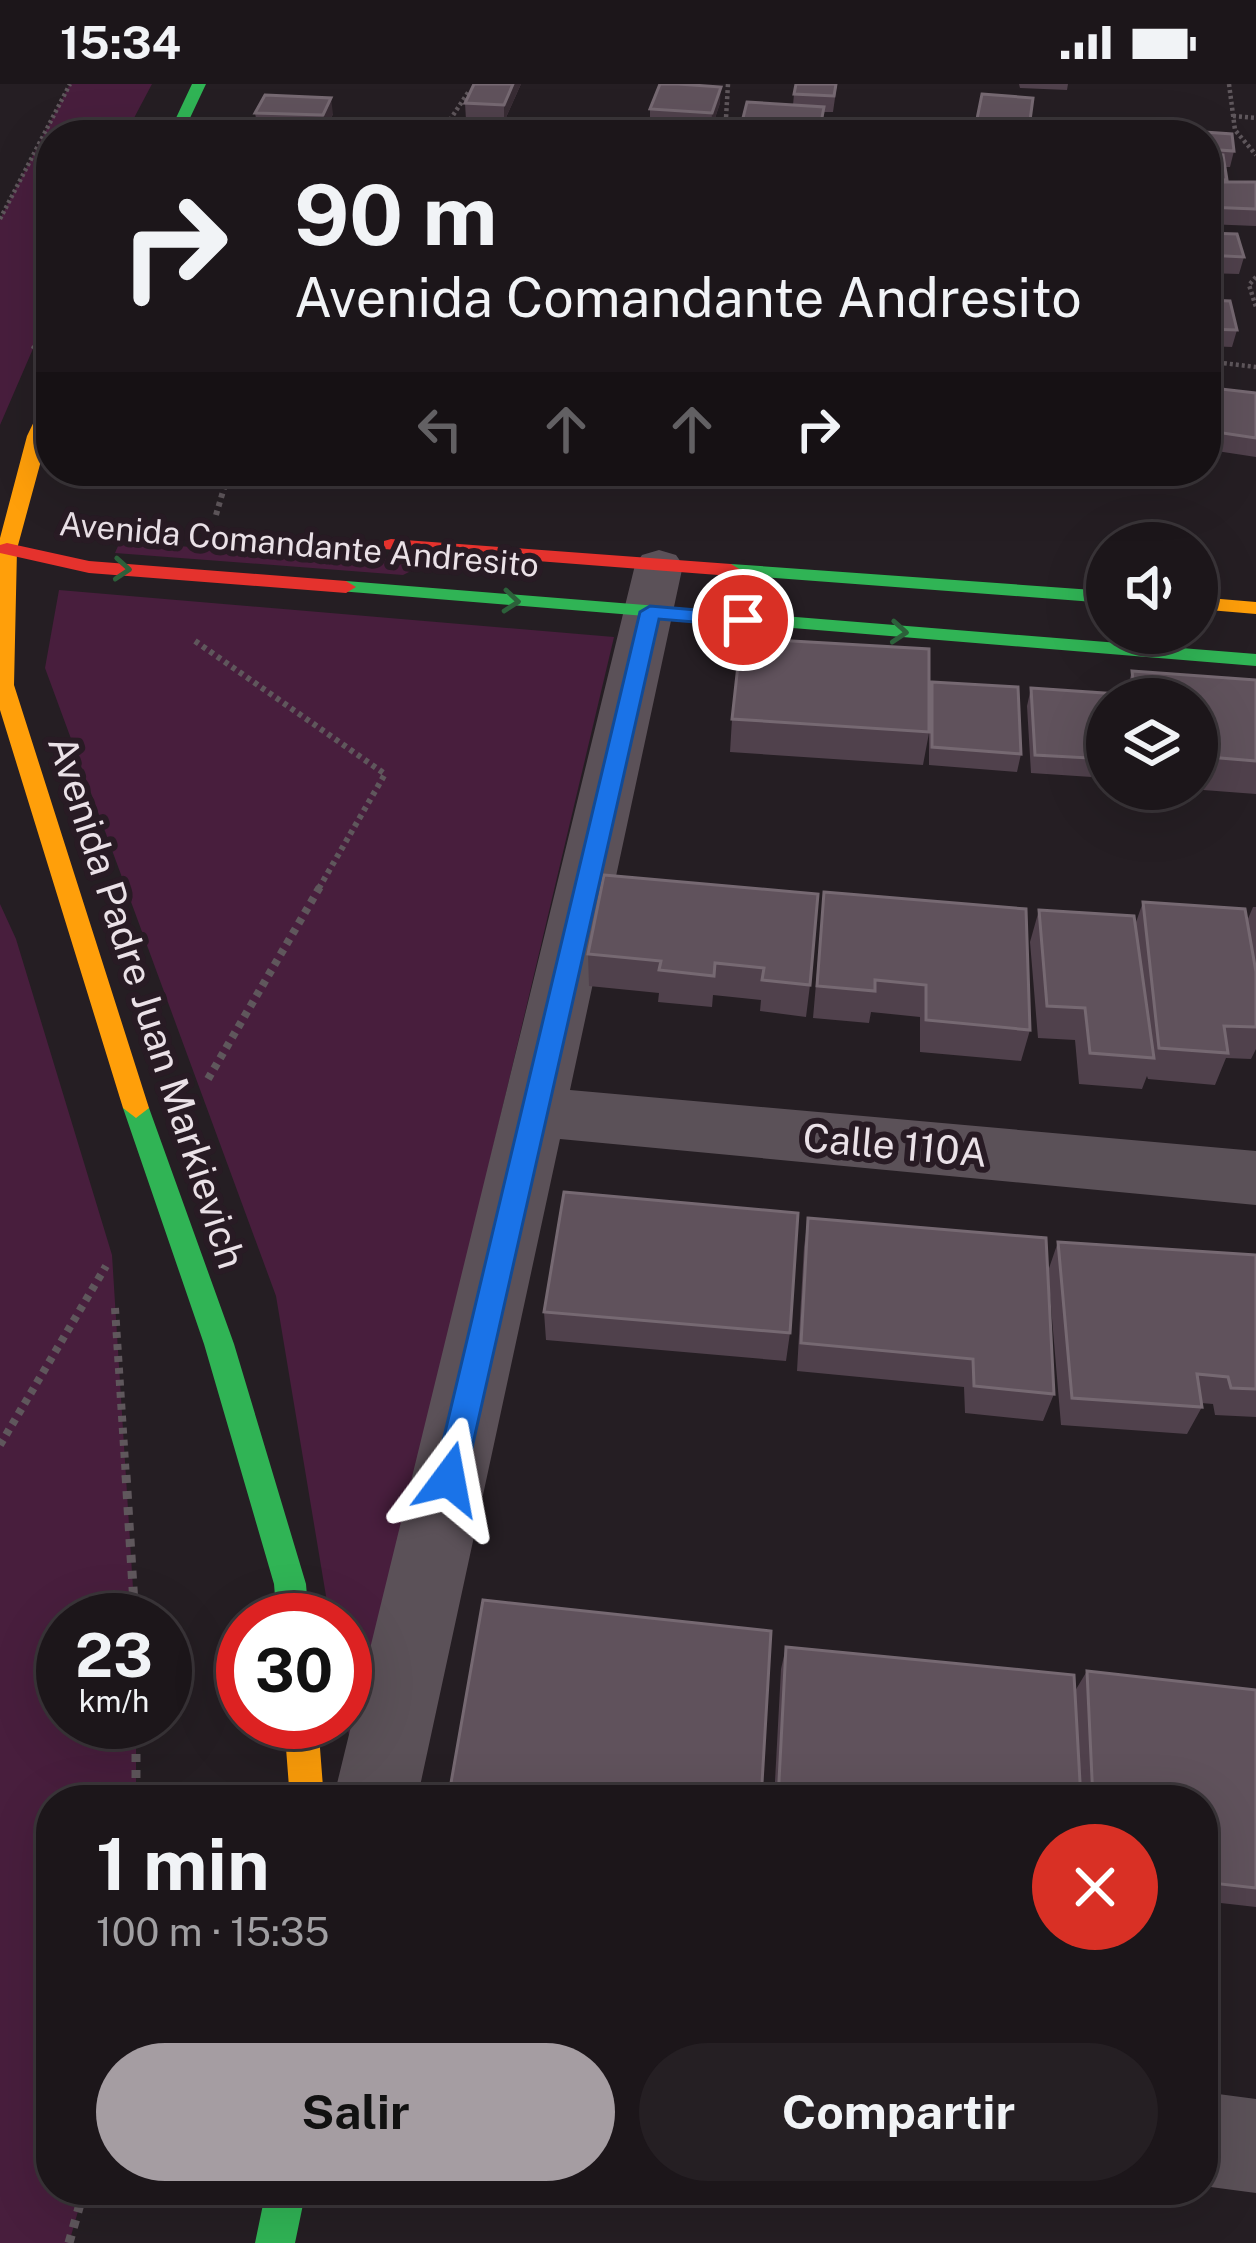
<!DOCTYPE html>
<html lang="es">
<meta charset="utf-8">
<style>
:root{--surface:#1c161a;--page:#251f23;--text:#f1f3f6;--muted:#a09fa2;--line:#3a3539;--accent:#a59da2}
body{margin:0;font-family:"Public Sans",sans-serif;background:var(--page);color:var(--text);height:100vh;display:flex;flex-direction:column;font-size:45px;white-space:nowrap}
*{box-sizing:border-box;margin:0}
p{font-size:39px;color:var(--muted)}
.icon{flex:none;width:66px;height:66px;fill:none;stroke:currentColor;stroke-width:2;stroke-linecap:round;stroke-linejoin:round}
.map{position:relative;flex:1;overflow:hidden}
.details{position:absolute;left:36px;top:1701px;width:1182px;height:420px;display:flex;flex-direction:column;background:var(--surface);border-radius:48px;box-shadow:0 12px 48px #0002,0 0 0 3px var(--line)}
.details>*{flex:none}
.banner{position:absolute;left:36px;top:36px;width:1185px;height:366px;border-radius:48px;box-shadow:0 12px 48px #0002,0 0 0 3px var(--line);background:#1c161a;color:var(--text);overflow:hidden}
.controls{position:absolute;left:1086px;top:438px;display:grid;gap:24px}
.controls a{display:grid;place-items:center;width:132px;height:132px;border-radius:50%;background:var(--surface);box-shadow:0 12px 48px #0002,0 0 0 3px var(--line);font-size:60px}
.speed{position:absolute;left:36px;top:1509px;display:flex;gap:24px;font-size:60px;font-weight:700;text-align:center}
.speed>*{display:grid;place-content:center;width:156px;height:156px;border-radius:50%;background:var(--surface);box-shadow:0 12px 48px #0002,0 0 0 3px var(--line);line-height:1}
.speed small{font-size:30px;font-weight:400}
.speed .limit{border:18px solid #d22;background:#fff;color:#111}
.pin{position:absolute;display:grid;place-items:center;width:102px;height:102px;color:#fff;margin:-51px;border:6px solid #fff;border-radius:50%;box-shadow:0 3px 12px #0007}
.me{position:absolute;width:132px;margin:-66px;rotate:13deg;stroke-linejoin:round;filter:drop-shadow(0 0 9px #0008)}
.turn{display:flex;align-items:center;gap:42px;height:252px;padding:0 60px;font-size:54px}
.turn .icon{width:156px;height:156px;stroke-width:2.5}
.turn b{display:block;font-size:84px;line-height:102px}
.lanes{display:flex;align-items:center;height:114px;padding:0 60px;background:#0003;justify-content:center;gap:60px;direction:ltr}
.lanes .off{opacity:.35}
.round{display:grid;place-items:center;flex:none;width:126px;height:126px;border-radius:63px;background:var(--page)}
.headline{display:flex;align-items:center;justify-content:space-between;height:204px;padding:0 60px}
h1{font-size:72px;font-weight:700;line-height:90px}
.cta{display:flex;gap:24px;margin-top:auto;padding:24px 60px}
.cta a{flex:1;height:138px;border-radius:72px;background:var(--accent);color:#111;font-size:48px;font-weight:700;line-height:138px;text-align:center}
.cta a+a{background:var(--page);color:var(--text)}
.status{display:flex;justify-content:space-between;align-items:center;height:84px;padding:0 60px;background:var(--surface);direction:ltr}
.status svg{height:33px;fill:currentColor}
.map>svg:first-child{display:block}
</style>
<div class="status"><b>15:34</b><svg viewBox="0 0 49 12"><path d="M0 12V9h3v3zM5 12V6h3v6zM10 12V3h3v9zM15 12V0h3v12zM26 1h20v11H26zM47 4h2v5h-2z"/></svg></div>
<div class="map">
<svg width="1256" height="2159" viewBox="0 0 1256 2159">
<rect width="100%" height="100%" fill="#251e23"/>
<!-- green -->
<path fill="#481e3d" d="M70 0H152L125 51H51V223L0 341V135Z
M126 459 407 476 414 479 413 486 403 491 115 469 118 462Z
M59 506 614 553 351 1663 345 1629V1536H330L276 1212 45 584Z
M0 820 16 855 112 1171 135 1536H63V1638H136V1716H51V2106H84L69 2159H0Z"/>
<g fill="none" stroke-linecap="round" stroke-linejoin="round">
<!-- path-far3 -->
<path stroke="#5f575c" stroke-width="4.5" stroke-dasharray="3 3" stroke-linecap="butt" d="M1229 0 1235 46 1256 71
M1233 32 1256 34
M440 51 469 7
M725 51 728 0
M0 135 70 0
M1256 193 1249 201 1256 223
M33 265 51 223
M1206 277 1256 283"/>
<!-- path-far2 -->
<path stroke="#5f575c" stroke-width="6" stroke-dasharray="4.5 4.5" stroke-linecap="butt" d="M216 431 229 387
M195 557 385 690 319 804"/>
<!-- path-far1 -->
<path stroke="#5f575c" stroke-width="8" stroke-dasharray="6 6" stroke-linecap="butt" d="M208 995 321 801
M115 1224 126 1394
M0 1361 106 1182"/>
<!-- path -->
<path stroke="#5f575c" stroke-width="9" stroke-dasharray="8 8" stroke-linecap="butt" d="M126 1391 135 1536
M136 1638V1716
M69 2159 84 2106"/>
<!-- street -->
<path fill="#5b5158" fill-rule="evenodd" d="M659 466 676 471 683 481 570 1006 1256 1067V1121L560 1055 417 1716H333L635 481 642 471Z
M1203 2008 1256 2015V2109L1203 2102Z"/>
<!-- fast -->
<path fill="#30b455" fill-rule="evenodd" d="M192 0H206L182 51H168Z
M731 480 1107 507V519L724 490V482Z
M346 497 1256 570V582L339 507 336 503Z
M136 1014 149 1024 234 1260 306 1500 309 1536H277L274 1500 204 1260 123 1024Z
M266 2106H306L295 2159H255Z"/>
<!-- slow -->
<path fill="#ff9f0a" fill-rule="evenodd" d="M51 316V340L17 465 14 601 149 1024 136 1034 123 1024 0 626V454L27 352 42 321Z
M1197 513 1256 518V530L1197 525Z
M284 1638H318L324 1716H290Z"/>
<!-- jam -->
<path fill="#e5322d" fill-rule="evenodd" d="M391 455 731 480 741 486 731 492 384 465V457Z
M7 459 89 477 346 497 356 503 346 509 89 489 0 469V461Z"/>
</g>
<!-- wall -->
<path fill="#50414c" d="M521 0 504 38 466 36 465 19Z
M837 0 833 28H824L820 51H741L742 38 793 21 794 10Z
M1019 0H1068L1067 6 1020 4Z
M982 10 1033 14 1028 51H974Z
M720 19 711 46 650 41V25Z
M255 29 333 30 325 47 258 45Z
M1161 45 1232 50 1234 67 1230 83H1225L1227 98H1256V142L1206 140V51H1159Z
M1206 149 1244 173 1239 190 1206 189Z
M1206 216 1237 246 1232 263 1206 262Z
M1206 266 1215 288 1210 305H1206Z
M1221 305 1256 309V373L1210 366 1216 322Z
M1028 387H1085L1083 396 1028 391Z
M1132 587 1256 596V710L1190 705H1197V615H1124Z
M932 598 1021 670 1017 688 929 681V649L923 681 730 668 732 635 929 614Z
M1031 604 1107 615V694L1031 689 1027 622Z
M604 791 810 901 806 933 760 927 761 916 713 911 712 923 658 918 659 909 589 902 588 870Z
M824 808 1030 946 1021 977 920 968V933L871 928 869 939 813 934Z
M1143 818 1247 837 1253 823H1256V965L1251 975 1226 974 1215 1001 1148 995 1147 992 1142 1005 1079 1000 1075 956 1038 954 1030 858 1039 826 1135 841Z
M808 1134 1048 1187 1058 1158 1256 1171V1333L1215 1331 1213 1320 1201 1319 1202 1323 1187 1350 1061 1341 1048 1187 1054 1310 1043 1337 965 1329 964 1303 797 1287 804 1163Z
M544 1228 790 1249 786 1277 546 1256Z
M483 1516 761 1716H448Z
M786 1563 1075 1607 1087 1587 1256 1606V1823L1203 1817V1716H774L781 1585Z"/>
<!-- shaded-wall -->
<path fill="#382c34" d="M513 0H521L504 38V21Z
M721 3 720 19 711 46 712 29Z
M331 14 333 30 325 47 323 31Z"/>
<!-- building -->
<path fill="#60525c" stroke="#766972" stroke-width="3" d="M474 0H513L504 21 465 19Z
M660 0H678L721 3 712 29 650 25Z
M796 0H836L834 12 794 10Z
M982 10 1033 14 1029 44 976 40Z
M265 11 331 14 323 31 255 29Z
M747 18 824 23 820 44 742 38Z
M1161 45 1232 50 1234 67 1206 65V51H1161Z
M1206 70 1223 71 1227 96 1206 95Z
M1206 98H1256V125L1206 123Z
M1206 149 1237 150 1244 173 1206 171Z
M1206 216 1230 217 1237 246 1206 245Z
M1206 266 1216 267 1215 288 1206 287Z
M1221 305 1256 309V354L1216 348Z
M741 554 929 565V648L732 635Z
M1132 587 1256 596V677L1197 672V615H1135Z
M932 598 1018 603 1021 670 932 663Z
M1031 604 1118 610V615H1107V675L1035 671Z
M604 791 818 810 810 901 762 896 764 884 715 879 714 892 659 886 661 877 588 870Z
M824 808 1026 825 1030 946 926 936V901L875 896V907L817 902Z
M1143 818 1245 825 1256 888V943L1224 942 1228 969 1159 964Z
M1039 826 1134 832 1154 974 1090 969 1085 924 1047 922Z
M564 1108 798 1129 790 1249 544 1228Z
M808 1134 1046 1154 1054 1310 974 1302 973 1275 801 1259Z
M1058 1158 1256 1171V1305L1231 1304 1228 1293 1197 1290 1202 1323 1072 1314Z
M483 1516 771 1547 761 1716H566V1714L539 1712 538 1716H448Z
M786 1563 1074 1591 1081 1716H778Z
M1087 1587 1256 1606V1804L1203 1798V1716H1093Z"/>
<!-- one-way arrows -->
<defs><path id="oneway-chevron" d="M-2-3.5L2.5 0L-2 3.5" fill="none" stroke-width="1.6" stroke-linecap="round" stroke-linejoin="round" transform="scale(3)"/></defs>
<g stroke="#2c603a">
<use href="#oneway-chevron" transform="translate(122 485) rotate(4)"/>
<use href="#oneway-chevron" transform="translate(511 517) rotate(5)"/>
<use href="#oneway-chevron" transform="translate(899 548) rotate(4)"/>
</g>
<!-- route -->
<path fill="#1a73e8" stroke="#114b97" stroke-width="3" d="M650 522 743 530 753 536 743 542 659 535 465 1395 460 1405 449 1409 438 1405 434 1395 640 528Z"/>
<g text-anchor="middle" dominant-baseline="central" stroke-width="12" stroke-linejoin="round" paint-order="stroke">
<!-- far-street labels -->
<g font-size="33" fill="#eae1e7" stroke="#281b24">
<text transform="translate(299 460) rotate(5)">Avenida Comandante Andresito</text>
</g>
<!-- street labels -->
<g font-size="39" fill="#eae1e7" stroke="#281b24">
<text transform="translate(147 918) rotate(72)">Avenida Padre Juan Markievich</text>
<text transform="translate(895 1061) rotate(5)">Calle 110A</text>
</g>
</g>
</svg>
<div class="controls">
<a><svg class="icon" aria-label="sound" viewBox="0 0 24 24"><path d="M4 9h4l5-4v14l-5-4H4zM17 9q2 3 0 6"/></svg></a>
<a><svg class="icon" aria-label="layers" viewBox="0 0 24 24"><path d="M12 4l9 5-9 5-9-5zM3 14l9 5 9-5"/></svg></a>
</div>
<div class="speed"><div>23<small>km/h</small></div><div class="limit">30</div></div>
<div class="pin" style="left:743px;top:536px;background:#d93025"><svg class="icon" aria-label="arrive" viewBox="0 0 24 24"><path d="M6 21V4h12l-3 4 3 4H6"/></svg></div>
<svg class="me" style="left:449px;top:1395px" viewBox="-20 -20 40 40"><path d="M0-17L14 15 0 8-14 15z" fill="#1a73e8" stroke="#fff" stroke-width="4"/></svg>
<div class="banner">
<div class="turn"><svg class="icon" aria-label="right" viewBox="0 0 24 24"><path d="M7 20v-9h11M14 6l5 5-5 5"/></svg><div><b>90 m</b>Avenida Comandante Andresito</div></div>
<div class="lanes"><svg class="icon off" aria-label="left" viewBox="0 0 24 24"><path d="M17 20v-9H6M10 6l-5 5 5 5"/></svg><svg class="icon off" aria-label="ahead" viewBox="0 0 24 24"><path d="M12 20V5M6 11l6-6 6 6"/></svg><svg class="icon off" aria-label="ahead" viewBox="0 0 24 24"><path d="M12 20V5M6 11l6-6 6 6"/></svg><svg class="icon" aria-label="right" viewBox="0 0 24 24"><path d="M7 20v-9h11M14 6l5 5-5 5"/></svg></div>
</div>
<section class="details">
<div class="headline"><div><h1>1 min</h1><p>100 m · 15:35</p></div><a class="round" style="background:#d93025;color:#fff"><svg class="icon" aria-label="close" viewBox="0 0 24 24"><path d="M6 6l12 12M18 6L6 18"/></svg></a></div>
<div class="cta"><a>Salir</a><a>Compartir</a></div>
</section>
</div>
